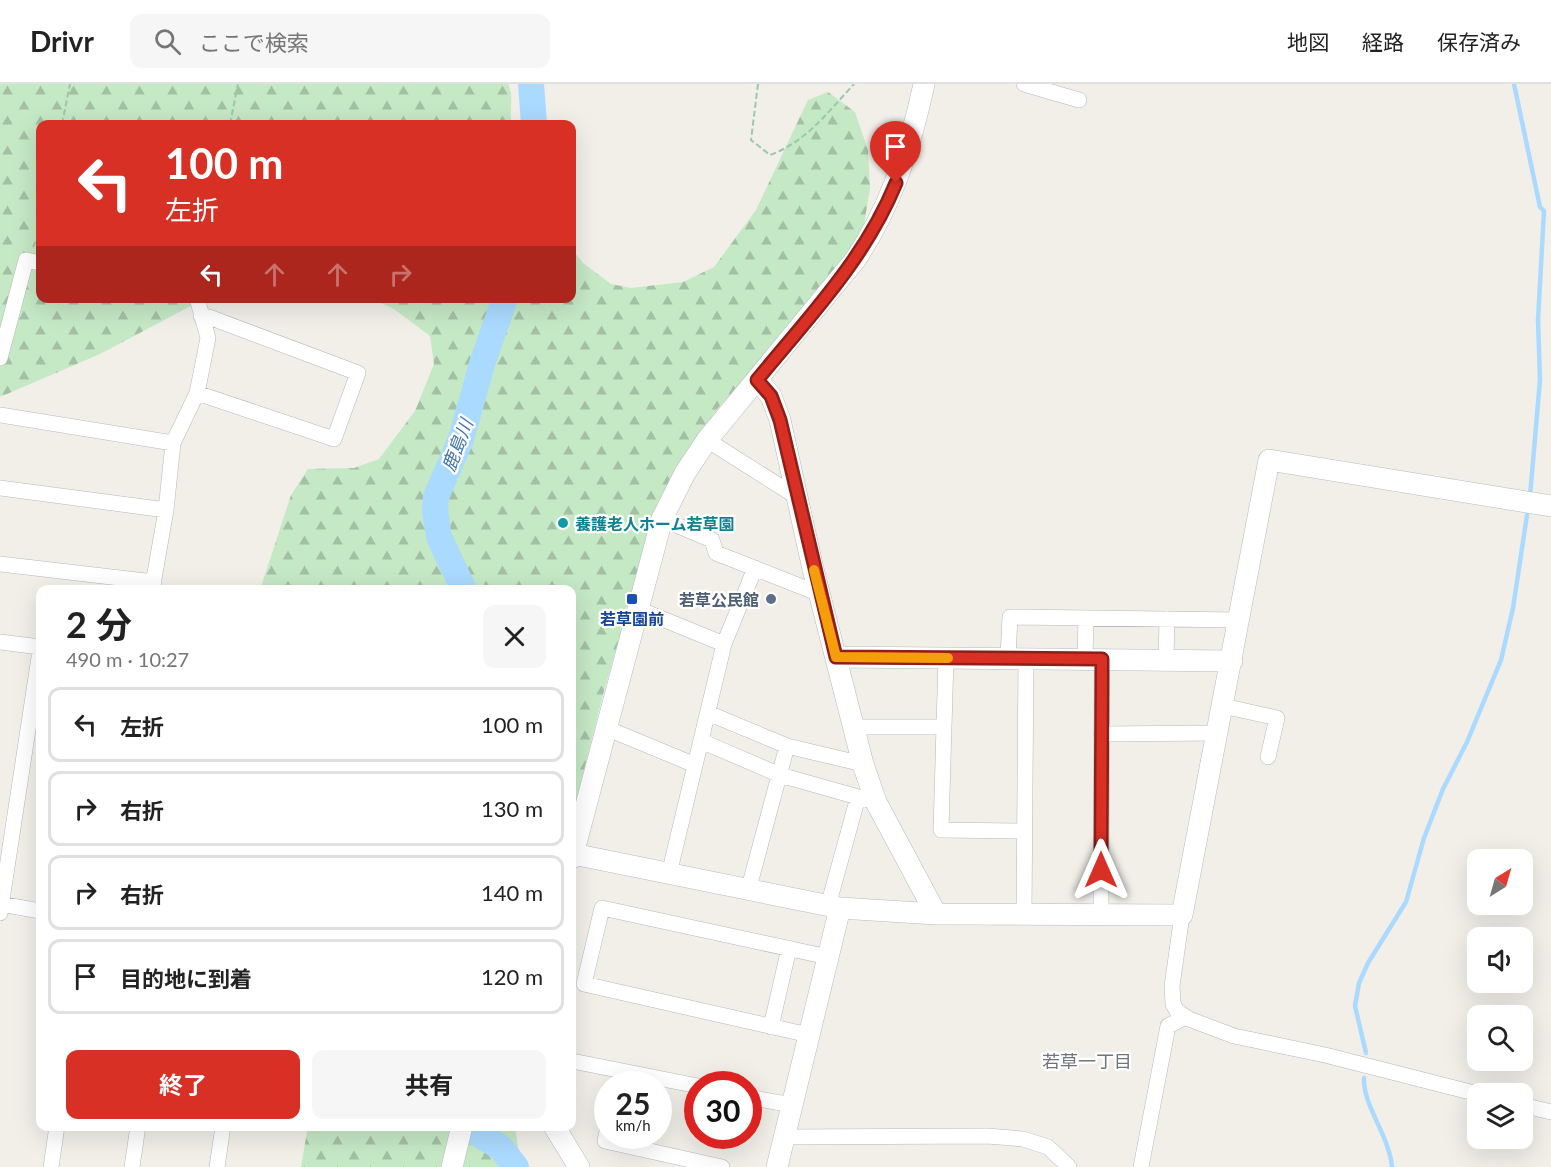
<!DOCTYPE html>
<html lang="ja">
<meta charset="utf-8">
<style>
:root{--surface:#fff;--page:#f6f6f6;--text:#222;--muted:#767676;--line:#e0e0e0;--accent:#d93025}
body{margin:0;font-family:Lato,"Noto Sans JP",sans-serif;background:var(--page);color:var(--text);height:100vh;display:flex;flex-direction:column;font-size:22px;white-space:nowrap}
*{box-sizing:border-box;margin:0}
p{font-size:20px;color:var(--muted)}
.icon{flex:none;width:33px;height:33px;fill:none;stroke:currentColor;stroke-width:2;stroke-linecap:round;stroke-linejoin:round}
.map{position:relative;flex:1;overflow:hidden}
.details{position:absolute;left:36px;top:501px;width:540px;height:546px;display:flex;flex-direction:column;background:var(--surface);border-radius:12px;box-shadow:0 6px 24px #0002}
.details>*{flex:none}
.top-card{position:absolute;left:36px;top:36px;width:540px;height:183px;border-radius:12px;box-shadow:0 6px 24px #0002;background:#d93025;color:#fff;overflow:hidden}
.needle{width:39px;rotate:37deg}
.tools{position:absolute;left:1467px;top:765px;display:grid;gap:12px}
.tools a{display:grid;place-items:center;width:66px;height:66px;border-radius:12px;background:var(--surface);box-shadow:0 6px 24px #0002;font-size:30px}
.speed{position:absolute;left:594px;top:987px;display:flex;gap:12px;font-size:30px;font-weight:700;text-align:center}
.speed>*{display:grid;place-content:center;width:78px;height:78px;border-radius:50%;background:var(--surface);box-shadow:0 6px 24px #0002;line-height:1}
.speed small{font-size:15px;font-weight:400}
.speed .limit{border:9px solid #d22;background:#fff;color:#111}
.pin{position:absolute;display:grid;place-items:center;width:51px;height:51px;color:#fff;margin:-62px -26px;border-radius:50% 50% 50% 0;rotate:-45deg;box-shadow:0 0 6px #0007}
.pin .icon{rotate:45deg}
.me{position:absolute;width:66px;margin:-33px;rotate:0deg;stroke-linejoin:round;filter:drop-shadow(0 0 4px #0008)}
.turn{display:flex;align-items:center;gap:21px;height:126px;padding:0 30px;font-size:27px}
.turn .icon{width:78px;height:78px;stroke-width:2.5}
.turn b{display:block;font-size:42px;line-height:51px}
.lanes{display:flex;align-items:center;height:57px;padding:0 30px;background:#0003;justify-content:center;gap:30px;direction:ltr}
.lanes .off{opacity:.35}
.round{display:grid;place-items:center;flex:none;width:63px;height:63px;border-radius:12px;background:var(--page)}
.overview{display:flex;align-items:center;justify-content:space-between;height:102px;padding:0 30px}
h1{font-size:36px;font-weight:700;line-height:45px}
.primary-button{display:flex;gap:12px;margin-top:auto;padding:12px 30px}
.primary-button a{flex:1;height:69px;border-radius:12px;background:var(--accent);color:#fff;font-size:24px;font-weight:700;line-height:69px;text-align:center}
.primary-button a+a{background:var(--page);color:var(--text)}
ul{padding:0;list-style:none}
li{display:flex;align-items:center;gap:18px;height:75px;margin:0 12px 9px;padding:0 18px;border:3px solid var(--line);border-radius:12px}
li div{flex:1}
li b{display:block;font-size:22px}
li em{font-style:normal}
header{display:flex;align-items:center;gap:36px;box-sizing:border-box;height:84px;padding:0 30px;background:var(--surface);border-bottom:2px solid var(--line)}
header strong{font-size:28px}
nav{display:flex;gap:33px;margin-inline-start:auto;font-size:21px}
.search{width:420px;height:54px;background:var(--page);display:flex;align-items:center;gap:15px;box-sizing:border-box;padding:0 21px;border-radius:12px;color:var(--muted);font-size:22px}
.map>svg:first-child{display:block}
</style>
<header>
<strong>Drivr</strong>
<div class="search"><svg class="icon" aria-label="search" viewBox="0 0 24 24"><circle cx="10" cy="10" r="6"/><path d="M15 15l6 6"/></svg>ここで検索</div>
<nav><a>地図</a><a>経路</a><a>保存済み</a></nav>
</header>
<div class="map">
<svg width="1551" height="1083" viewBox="0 0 1551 1083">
<defs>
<pattern id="forest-firs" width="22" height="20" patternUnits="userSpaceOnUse" patternTransform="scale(1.5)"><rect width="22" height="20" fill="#c5e8c5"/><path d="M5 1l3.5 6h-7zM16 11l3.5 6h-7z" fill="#a3c0a4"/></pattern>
</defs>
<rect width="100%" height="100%" fill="#f1efe8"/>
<!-- forest -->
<path fill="url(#forest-firs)" d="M0 0H508C515 14 508 26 512 40H40V214L204 215 100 270 0 313Z
M828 8 855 28 868 66 870 104 862 153 848 181 718 324 690 368 646 462 604 607 572 733V506H260L291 411 308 385 354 384 379 375 415 327 434 280 430 252 394 225 372 215 572 214V165L583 179 611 200 631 204 683 198 714 183 756 126 808 16Z
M308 1042 515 1043 521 1083H301Z"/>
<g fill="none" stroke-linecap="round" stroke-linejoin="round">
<!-- stream -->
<path stroke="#aadaff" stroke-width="4.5" d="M1514 0 1540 123 1544 127 1538 236 1540 296 1530 412
M1366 969 1355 922 1359 899 1368 879 1406 818 1424 754 1443 705 1467 658 1501 576 1513 524 1527 431
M1364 994C1363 1022 1389 1051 1392 1083"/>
<!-- river -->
<path stroke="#aadaff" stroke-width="26" d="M531 0 534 40
M464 506 439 453 435 427 436 413 461 355 482 280 505 214
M474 1047 501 1064 516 1083"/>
<defs>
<path id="street" d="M1024 0 1079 16
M0 274 26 176 40 179
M197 309 334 355 358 289 209 233 201 232
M0 331 173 359
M707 356 797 413
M0 404 166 426
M662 435 712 456 716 469 820 510
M0 480 154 498
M152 506 166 426 173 359 197 309 208 254 197 214
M638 525 724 560
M0 558 40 563
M1008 573 1010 533 1239 536
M946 574 941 746 1025 747
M1085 574 1086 534
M1166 576 1167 535
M1223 622 1277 634 1268 673
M708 629 787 662 863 680
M852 643H944
M606 644 695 681
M1101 650 1218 649
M701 657 780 691 876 718
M669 790 724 560 755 484
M748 807 787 662
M0 820 40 827
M828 822 858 713
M0 829 40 567
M1024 831 1026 573
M1101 831 1102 575
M1182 831 1172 902 1173 920 1177 927 1189 935 1234 952 1325 971 1478 1010
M771 943 789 864
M809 951 584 900 602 824 828 873
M572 977 698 1002
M748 1013 792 1021
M1522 1021 1551 1028
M608 1043 605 1057 722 1083
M784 1053 987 1052 1023 1055 1048 1063 1069 1083
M51 1083 57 1042
M132 1083 138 1042
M217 1083 223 1042
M1141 1083 1168 942 1186 933"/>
<path id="secondary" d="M757 296 771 312 780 336 813 485 863 680 876 718 936 830
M836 573 1232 577
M573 770 840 824 936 830 1182 831 1269 376 1551 422
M572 774 662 435 685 389 707 356 855 176C891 123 911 62 924 0
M554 1042 579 1083
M452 1083 462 1042
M777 1083 840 824"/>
</defs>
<!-- street casing -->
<use href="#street" stroke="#b5b8bc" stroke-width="16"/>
<!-- secondary casing -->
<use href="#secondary" stroke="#b6babf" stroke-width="22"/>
<!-- path -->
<path stroke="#9cc7a9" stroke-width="2" stroke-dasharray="6 3" stroke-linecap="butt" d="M758 0 751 56 770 71C806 58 828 28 854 0
M62 40 70 0
M230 40 238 0
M33 163 40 148"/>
<!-- street -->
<use href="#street" stroke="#fff" stroke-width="15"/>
<!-- secondary -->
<use href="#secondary" stroke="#fff" stroke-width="21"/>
</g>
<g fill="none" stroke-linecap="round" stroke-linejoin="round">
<defs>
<path id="route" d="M896 99C865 175 809 233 757 296L771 312 780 336 836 573 1102 575 1101 786"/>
</defs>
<!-- route casing -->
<use href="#route" stroke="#8d1f18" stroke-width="15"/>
<!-- route -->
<use href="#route" stroke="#d93025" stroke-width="10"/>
<!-- slow -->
<path stroke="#f59e0b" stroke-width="10" d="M814 486 836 573 948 574"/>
</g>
<!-- markers -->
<circle fill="#0f9aa8" stroke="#fff" stroke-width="2" cx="563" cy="439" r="6"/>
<rect fill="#1a4fb4" stroke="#fff" stroke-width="2" x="626" y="509" width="12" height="12" rx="3"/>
<circle fill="#5c6f8a" stroke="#fff" stroke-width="2" cx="771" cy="515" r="6"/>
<g text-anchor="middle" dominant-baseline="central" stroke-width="4.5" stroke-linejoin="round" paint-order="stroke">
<!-- culture labels -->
<g font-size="16" font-weight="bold" fill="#0d838f" stroke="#fff" text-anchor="start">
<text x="575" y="439">養護老人ホーム若草園</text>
</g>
<!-- service labels -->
<g font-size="16" font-weight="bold" fill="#4e5e75" stroke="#fff" text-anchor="end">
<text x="759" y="515">若草公民館</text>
</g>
<!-- transit labels -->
<g font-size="16" font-weight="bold" fill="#164399" stroke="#fff">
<text x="632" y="534">若草園前</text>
</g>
<!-- water labels -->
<g font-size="18" font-style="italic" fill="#4174aa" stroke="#fff">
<text transform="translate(457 361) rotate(-69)">鹿島川</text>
</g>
<!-- neighbourhood labels -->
<g font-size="18" fill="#70757a" stroke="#fff">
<text x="1087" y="977">若草一丁目</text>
</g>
</g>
</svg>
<div class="tools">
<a><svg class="needle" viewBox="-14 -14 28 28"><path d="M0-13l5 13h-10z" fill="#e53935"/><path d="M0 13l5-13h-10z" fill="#767676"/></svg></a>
<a><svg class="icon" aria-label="sound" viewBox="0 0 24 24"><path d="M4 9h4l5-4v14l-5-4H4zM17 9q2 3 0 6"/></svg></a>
<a><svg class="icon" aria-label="search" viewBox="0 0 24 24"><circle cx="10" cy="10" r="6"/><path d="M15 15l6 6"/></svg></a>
<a><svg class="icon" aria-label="layers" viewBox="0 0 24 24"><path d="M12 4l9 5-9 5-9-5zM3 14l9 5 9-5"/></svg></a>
</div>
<div class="speed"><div>25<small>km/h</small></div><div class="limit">30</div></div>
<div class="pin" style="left:896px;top:99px;background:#d93025"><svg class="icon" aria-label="arrive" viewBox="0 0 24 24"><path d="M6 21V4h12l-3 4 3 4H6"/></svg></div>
<svg class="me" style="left:1101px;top:786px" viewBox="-20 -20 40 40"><path d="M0-17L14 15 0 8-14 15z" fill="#d93025" stroke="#fff" stroke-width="4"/></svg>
<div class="top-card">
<div class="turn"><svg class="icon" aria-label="left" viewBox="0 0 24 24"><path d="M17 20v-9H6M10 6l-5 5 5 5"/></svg><div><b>100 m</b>左折</div></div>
<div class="lanes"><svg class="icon" aria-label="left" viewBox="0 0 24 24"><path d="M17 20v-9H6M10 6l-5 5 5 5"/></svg><svg class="icon off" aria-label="ahead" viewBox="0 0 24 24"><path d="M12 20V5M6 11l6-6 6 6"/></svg><svg class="icon off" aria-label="ahead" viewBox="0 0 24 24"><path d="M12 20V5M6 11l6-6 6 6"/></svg><svg class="icon off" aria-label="right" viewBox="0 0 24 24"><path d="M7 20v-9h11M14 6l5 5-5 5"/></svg></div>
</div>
<section class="details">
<div class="overview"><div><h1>2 分</h1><p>490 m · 10:27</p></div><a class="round"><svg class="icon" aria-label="close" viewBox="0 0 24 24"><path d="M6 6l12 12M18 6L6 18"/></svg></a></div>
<ul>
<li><svg class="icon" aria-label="left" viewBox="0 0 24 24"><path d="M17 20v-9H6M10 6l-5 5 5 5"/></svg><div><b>左折</b></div><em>100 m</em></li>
<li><svg class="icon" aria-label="right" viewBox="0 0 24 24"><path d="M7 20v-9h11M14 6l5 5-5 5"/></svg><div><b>右折</b></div><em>130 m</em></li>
<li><svg class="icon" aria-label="right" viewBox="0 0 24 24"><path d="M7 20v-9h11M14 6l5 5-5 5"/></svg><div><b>右折</b></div><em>140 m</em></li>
<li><svg class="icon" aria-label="arrive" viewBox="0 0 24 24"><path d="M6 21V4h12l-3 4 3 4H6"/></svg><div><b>目的地に到着</b></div><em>120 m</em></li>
</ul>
<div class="primary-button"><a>終了</a><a>共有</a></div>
</section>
</div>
